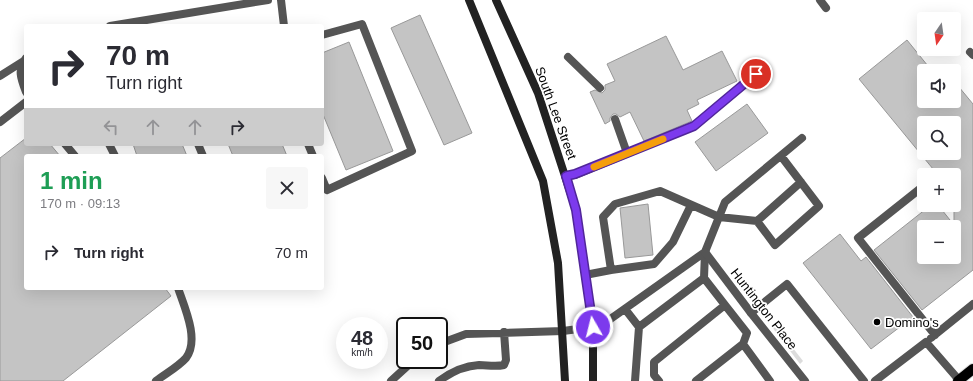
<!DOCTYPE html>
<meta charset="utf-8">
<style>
:root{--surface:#fff;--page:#f7f7f7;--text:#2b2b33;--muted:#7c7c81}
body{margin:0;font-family:Helvetica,sans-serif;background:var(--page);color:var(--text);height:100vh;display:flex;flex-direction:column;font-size:15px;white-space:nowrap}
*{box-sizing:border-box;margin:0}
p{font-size:13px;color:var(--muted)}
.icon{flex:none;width:22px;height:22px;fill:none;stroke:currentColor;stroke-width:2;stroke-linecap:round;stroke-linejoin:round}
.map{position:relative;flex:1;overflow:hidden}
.details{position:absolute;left:24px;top:154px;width:300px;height:136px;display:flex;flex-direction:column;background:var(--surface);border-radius:4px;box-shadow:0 4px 16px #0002}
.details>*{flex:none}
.banner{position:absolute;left:24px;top:24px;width:300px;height:122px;border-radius:4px;box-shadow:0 4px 16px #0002;background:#fff;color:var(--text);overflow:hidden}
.needle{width:26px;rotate:193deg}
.tools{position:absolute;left:917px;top:12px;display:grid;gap:8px}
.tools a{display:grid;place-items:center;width:44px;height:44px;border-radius:4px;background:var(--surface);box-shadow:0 4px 16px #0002;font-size:20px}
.speed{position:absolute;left:336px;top:317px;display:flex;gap:8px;font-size:20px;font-weight:700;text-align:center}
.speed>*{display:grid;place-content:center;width:52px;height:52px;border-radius:50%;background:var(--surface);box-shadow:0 4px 16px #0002;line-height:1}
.speed small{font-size:10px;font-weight:400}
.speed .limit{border:2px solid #111;border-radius:6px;background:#fff;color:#111}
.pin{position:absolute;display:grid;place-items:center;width:34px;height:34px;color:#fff;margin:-17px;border:2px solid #fff;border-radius:50%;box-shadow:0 1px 4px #0007}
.me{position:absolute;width:44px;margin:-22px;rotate:352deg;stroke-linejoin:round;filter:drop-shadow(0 0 3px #0008)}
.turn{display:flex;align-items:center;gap:14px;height:84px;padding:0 16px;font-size:18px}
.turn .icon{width:52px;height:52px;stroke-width:2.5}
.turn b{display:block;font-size:28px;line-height:34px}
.lanes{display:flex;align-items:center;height:38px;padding:0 16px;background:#0003;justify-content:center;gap:20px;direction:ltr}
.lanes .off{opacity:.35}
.round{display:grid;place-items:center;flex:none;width:42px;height:42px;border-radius:4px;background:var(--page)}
.head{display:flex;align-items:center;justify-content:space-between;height:68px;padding:0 16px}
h1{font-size:24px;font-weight:700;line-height:30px;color:#1e9e55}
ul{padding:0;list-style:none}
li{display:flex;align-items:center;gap:12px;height:60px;padding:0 16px}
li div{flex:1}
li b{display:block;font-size:15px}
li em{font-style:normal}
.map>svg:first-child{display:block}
</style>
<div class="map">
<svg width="973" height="381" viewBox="0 0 973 381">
<rect width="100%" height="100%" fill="#fff"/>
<!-- green -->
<path fill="#dcdcdc" d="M775 325 803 361 800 364 772 327Z"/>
<!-- building -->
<path fill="#c4c4c4" stroke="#999" fill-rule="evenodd" d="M420 15 472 133 444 145 391 28Z
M666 36 683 70 722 51 737 81 697 100 699 104 687 110 692 121 644 141 630 112 620 117 616 114H613L610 118V121L605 124 590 92 595 90 602 93 605 90V85L615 81 607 64Z
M907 40 932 71H924V101H954V81L973 104V270L922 310 874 250 931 205H938L954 225V175H938L859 79ZM924 123H954V153H924ZM924 227H954V257H924Z
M349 42 393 151 346 170 322 112V53Z
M747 104 768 133 716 171 695 142Z
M26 138V144H50L60 156H26V288H165L171 296 63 381H0V158Z
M133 144H182L187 156H137Z
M228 144H282L287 156H233Z
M648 204 653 255 625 258 620 208Z
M840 234 861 261 866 257 913 317 871 349 803 263Z"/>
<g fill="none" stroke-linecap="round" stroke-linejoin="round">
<defs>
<path id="primary" d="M958 381 973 369"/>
</defs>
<!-- primary casing -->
<use href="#primary" stroke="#dbdbdb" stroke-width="12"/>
<!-- lane -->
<path stroke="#555" stroke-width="8" d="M281 0 284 26
M820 0 826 8
M110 26 268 0
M322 35 362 24 412 151 327 190 322 178
M970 52 973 55
M568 57 600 88
M26 58C17 69 21 79 26 92
M0 76 22 62
M615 119 627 153
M0 122 26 102
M65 144 75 156
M109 144 115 156
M198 144 203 156
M308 144 313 156
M781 156 819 206 775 245 757 221 801 182
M566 176 575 175 694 126 756 74
M921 188 858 238 935 335
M691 205 673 242 654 264 611 270 603 217 615 204 660 191 719 217 757 221
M585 275 611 270
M704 278 705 252
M725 305 747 333 743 344
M625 309 639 327
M751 313 787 284 864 381
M931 338 973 304
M439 344 466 334 563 331 593 327 609 320 705 252 725 202 802 138
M156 381C165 374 178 367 186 358 200 340 184 306 178 288
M391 381 414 360
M439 381C451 372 463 366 479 365 487 365 495 367 504 365L506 360 504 332
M635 381 639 327 704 278 725 305 654 362V375L659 381
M696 381 743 344 770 381
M875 381 926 342 959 380"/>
<!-- street -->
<path stroke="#555" stroke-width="8" d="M705 252 751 313 805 381"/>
<!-- secondary -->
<path stroke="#222" stroke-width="8" d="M469 0 543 181 558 263 565 381
M496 0 538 93 576 210 593 327V381"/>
<!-- primary -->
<use href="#primary" stroke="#000" stroke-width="10"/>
</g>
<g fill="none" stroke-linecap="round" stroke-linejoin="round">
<defs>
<path id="route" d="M593 327 576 210 566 176 575 174 694 126 756 74"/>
</defs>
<!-- route casing -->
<use href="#route" stroke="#51269a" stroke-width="10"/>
<!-- route -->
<use href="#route" stroke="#7c3aed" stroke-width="7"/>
<!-- slow -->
<path stroke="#f59e0b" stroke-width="7" d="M594 167 663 139"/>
</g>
<!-- markers -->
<circle fill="#000" stroke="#fff" stroke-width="1.5" cx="877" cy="322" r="4"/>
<g text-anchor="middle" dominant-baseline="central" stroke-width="3.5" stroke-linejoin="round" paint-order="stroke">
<!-- street labels -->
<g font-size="13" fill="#000" stroke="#fff">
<text transform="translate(556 113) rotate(70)">South Lee Street</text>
<text transform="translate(764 309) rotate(52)">Huntington Place</text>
</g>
<!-- poi labels -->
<g font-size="13" fill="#000" stroke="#fff" text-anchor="start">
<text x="885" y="322">Domino's</text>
</g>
</g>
</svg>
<div class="tools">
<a><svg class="needle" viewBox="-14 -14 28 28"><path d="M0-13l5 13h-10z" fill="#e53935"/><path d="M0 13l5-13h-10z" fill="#7c7c81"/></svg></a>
<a><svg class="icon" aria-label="sound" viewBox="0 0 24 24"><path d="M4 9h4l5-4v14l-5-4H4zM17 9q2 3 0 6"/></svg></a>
<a><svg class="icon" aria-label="search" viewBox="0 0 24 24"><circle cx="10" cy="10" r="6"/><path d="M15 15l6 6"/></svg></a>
<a>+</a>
<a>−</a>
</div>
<div class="speed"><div>48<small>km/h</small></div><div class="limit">50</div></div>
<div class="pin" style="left:756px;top:74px;background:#d93025"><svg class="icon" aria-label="arrive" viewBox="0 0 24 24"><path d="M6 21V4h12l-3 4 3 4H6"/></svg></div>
<svg class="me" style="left:593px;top:327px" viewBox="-20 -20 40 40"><circle r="17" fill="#7c3aed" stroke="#fff" stroke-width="3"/><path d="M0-11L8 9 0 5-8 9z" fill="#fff"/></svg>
<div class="banner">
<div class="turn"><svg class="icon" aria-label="right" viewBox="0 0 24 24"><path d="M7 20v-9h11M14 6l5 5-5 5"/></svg><div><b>70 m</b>Turn right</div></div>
<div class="lanes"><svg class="icon off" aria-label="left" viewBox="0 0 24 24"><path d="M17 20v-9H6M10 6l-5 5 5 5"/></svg><svg class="icon off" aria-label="ahead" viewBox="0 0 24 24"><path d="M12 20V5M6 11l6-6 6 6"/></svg><svg class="icon off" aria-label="ahead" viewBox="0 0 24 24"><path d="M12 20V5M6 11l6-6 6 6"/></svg><svg class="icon" aria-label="right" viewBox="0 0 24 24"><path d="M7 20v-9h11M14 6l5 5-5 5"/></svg></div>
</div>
<section class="details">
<div class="head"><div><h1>1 min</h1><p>170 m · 09:13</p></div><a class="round"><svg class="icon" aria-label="close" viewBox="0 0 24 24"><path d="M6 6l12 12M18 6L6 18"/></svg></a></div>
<ul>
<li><svg class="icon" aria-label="right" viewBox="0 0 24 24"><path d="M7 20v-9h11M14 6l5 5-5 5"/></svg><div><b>Turn right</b></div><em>70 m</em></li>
</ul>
</section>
</div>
